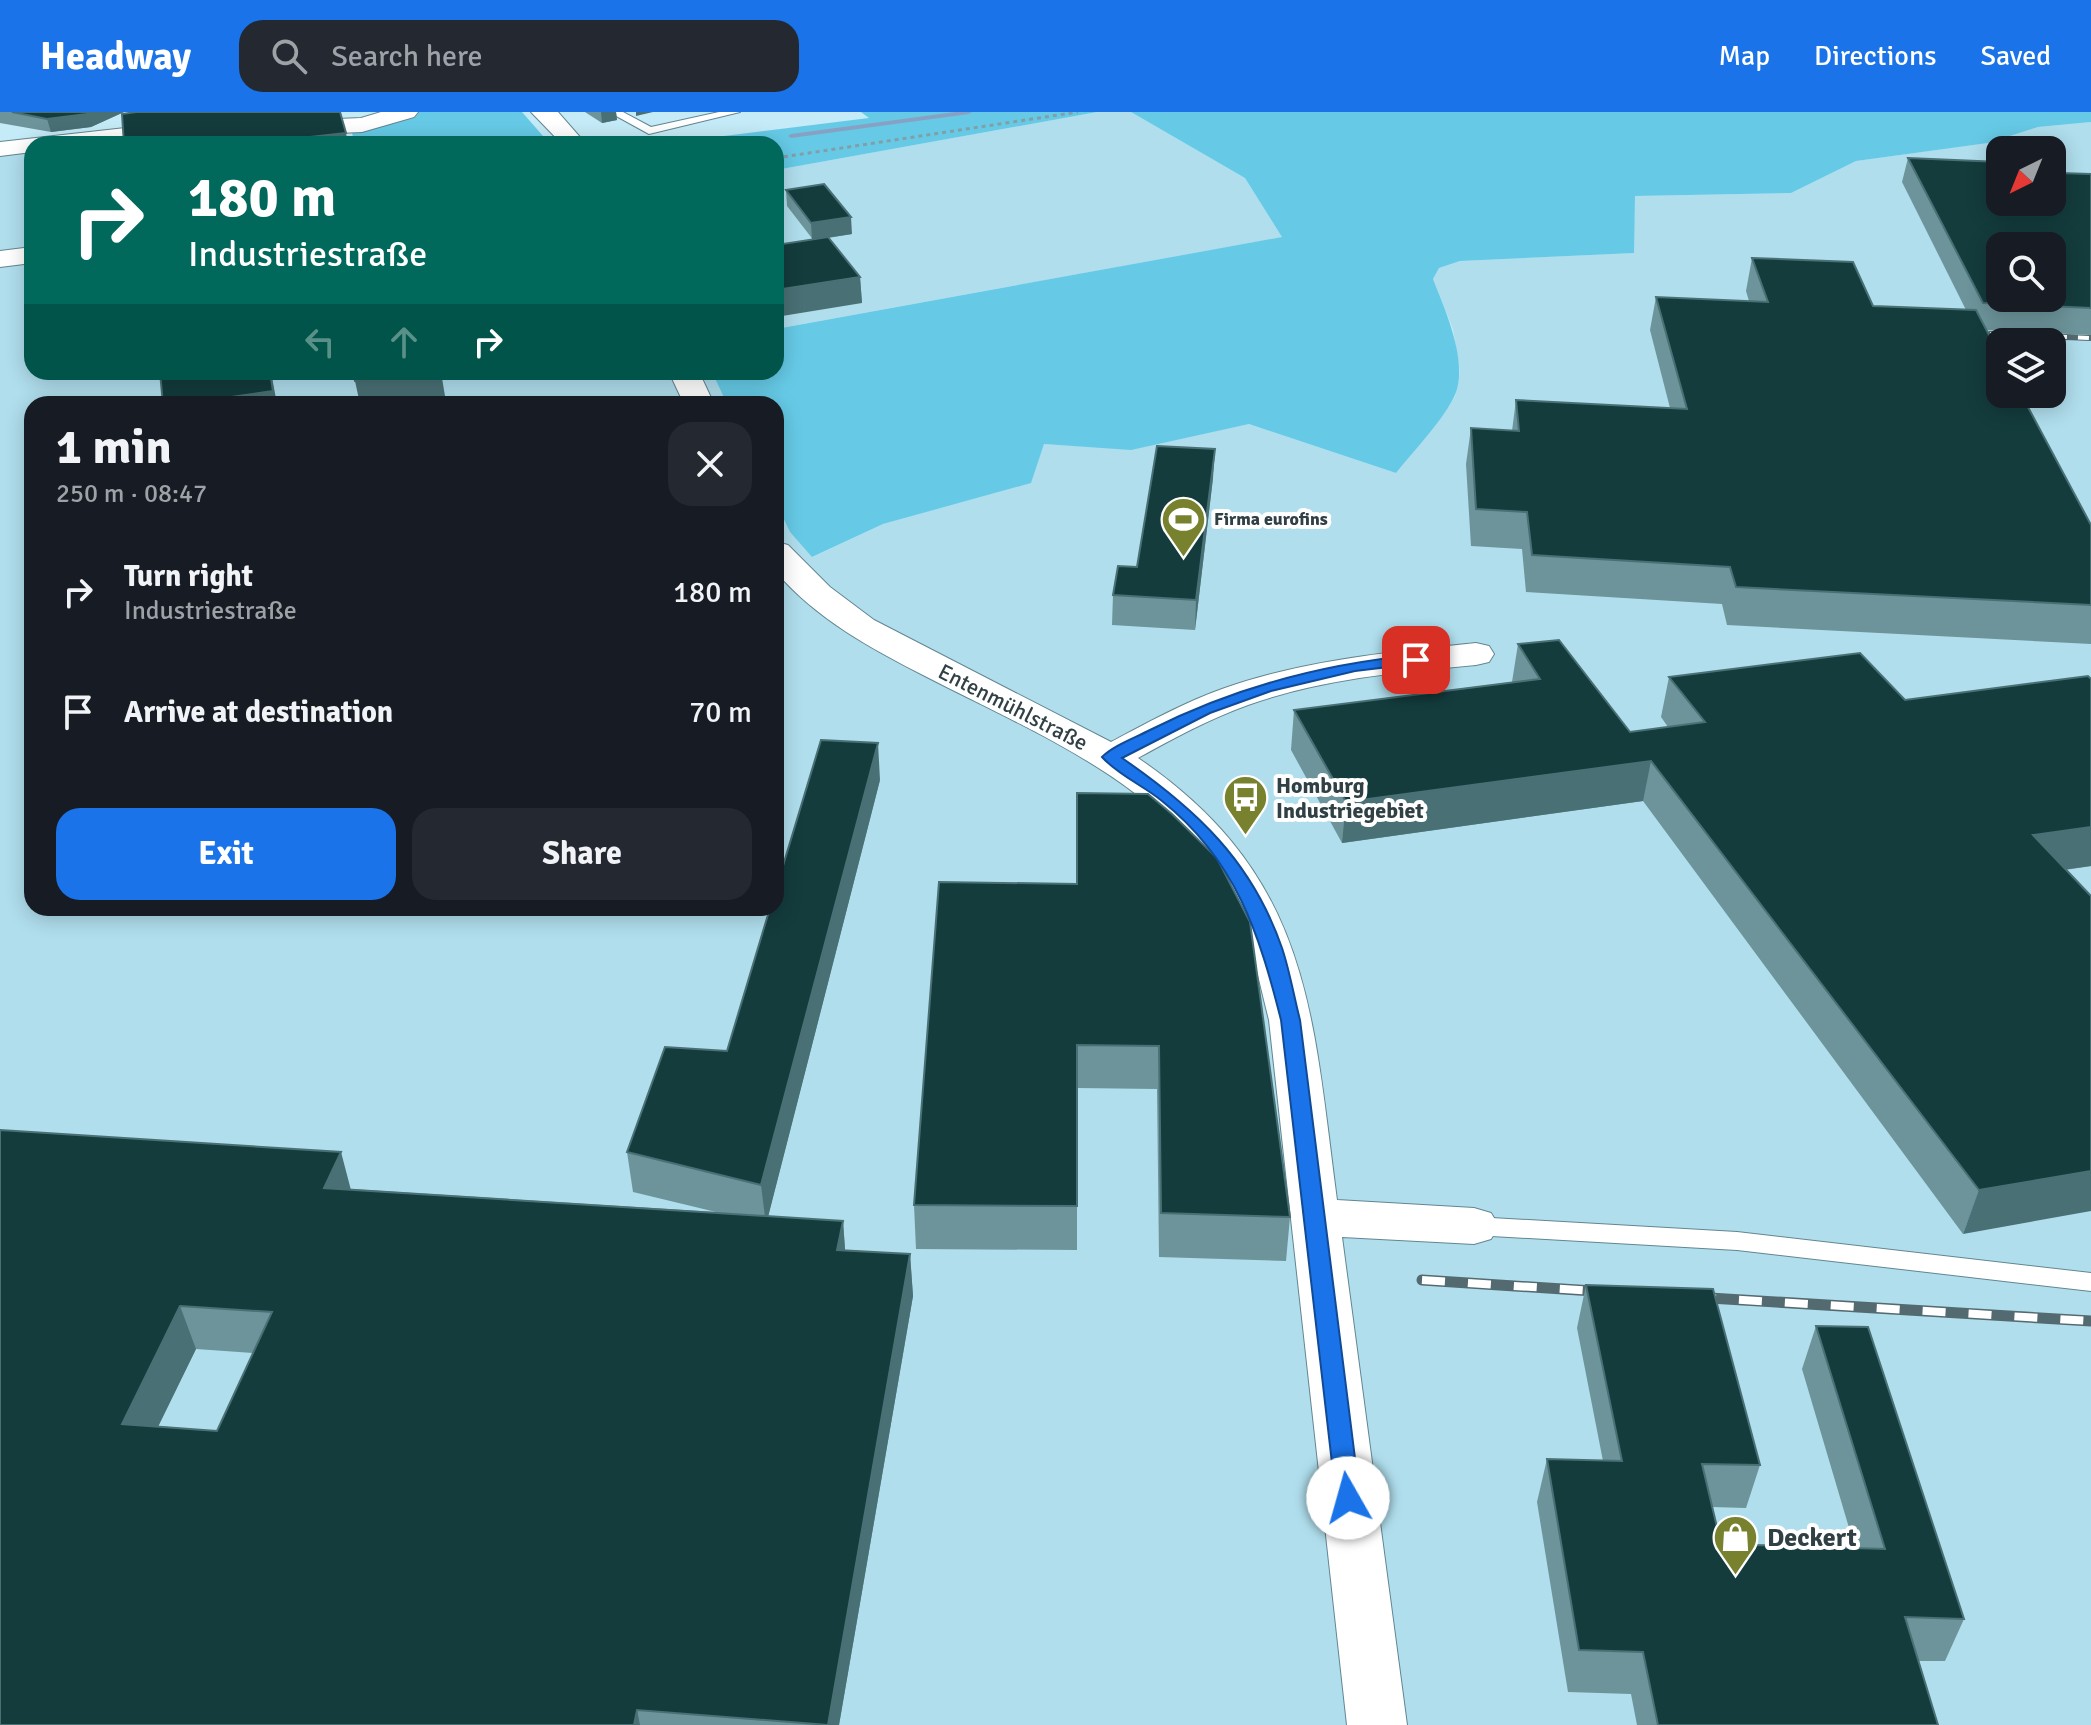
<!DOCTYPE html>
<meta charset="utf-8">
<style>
:root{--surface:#171b24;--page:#242831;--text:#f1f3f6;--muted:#9ea1a6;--accent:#1a73e8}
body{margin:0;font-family:Signika,sans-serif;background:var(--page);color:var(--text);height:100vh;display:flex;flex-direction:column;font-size:30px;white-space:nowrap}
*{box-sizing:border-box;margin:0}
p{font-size:26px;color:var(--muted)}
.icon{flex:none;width:44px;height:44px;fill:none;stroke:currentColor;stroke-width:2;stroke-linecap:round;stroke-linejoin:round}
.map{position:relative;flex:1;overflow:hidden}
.drawer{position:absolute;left:24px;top:284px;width:760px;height:520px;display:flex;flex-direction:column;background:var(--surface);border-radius:24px;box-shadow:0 4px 20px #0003}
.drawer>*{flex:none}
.hud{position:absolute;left:24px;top:24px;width:760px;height:244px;border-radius:24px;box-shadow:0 4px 20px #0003;background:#00695c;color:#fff;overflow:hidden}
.needle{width:52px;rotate:223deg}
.buttons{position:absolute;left:1986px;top:24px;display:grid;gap:16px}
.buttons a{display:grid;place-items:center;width:80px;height:80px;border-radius:16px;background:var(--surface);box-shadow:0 4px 20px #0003;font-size:40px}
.pin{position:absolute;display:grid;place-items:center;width:68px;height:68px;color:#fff;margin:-34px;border-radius:16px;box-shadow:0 4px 12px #0006}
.me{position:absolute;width:88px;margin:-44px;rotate:353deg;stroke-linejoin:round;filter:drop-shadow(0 0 6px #0008)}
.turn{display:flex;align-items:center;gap:28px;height:168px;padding:0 32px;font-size:36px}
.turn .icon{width:104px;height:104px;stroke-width:2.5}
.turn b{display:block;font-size:56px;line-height:68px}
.lanes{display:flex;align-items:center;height:76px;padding:0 32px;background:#0003;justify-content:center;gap:40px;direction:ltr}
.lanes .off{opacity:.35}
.round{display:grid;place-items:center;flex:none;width:84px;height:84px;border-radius:24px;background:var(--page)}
.headline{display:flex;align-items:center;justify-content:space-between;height:136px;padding:0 32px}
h1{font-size:48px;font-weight:800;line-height:60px}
.cta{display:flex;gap:16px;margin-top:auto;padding:16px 32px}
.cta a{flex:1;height:92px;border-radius:24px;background:var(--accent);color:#fff;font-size:32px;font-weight:800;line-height:92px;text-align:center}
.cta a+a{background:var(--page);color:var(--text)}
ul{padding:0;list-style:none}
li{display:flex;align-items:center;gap:24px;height:120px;padding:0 32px}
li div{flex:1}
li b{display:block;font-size:30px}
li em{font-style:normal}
header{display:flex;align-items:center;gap:48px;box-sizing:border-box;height:112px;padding:0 40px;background:var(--accent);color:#fff}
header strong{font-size:38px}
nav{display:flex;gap:44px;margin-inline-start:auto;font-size:28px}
.search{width:560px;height:72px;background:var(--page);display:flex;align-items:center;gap:20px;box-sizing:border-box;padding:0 28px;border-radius:24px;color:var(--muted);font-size:30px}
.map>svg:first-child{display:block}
</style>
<header>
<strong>Headway</strong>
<div class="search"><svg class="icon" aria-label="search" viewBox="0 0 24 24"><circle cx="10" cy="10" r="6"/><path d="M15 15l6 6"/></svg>Search here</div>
<nav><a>Map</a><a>Directions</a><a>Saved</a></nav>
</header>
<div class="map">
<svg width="2091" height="1613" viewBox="0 0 2091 1613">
<rect width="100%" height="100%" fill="#c4ebf7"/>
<!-- built -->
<path fill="#b0deed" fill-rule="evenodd" d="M1097 0H1131L1245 66 1283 125 776 217V58Z
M2091 10V1613H0V41L32 37V260H712L727 292H32V796H776V391L790 420 813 445 883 412 1030 371 1044 332 1131 337 1249 312 1396 361 1455 285 1460 260 1453 217 1433 167 1439 156 1460 149 1633 141 1635 84 1791 81 1856 49 1987 31 2038 15ZM2000 38H2052V90H2000ZM2000 134H2052V186H2000ZM2000 230H2052V282H2000Z"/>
<!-- green -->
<path fill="#66cae6" d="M419 0H522L550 32H354L352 20Z
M861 0H1097L776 58V32H660L869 6Z
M1131 0H2091V10L2038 15 1988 31 1856 49 1791 81 1635 84 1634 141 1460 149 1439 156 1433 167C1445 198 1471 254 1453 287 1439 313 1415 337 1396 361L1249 312 1131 338 1044 332 1031 371 883 412 812 445 790 420 776 391V292H727L712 260H776V217L1282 125 1245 66Z"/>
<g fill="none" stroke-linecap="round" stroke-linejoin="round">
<!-- stream -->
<path fill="#87a1c4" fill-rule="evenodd" d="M955 0H972L969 2 791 26 788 24 791 22Z"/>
<defs>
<path id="service" d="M609 0H623L651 15 719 0H740L649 22Z
M1474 1105 1737 1120 2091 1161V1179L1737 1138 1474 1123 1466 1120 1462 1114 1466 1108Z"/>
<path id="minor" d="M381 0H418L414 5 362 20 289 23 281 21 277 16 281 11 289 9 361 6Z
M531 0H558L586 32H562Z
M179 10 187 12 191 17 187 22 106 32H32V40L0 44V30Z
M32 135V151L0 155V139Z
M669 260H699L714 292H684Z
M776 430 788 433 830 475 874 508 1111 630C1147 611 1183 591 1222 577 1303 548 1391 540 1476 531L1489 534 1494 542 1489 550 1476 553C1400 560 1321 567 1248 593 1209 607 1174 626 1138 646 1311 764 1312 899 1337 1088L1474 1096 1491 1101 1499 1114 1491 1127 1474 1132 1342 1125 1407 1613H1347L1269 908C1260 873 1253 836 1238 803 1177 676 1043 625 925 564 870 536 817 507 776 460Z"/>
</defs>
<!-- service casing -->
<use href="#service" stroke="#628691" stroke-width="2"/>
<!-- minor casing -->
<use href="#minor" stroke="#628691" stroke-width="2"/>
<!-- path -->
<path stroke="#829fa8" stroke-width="3" stroke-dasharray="4 4" stroke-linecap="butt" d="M776 46 1078 0"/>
<!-- service -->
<use href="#service" fill="#fff" fill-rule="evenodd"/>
<!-- minor -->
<use href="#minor" fill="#fff" fill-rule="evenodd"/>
<defs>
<path id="rail-far1" d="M1990 222 2091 226"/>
<path id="rail" d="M1422 1168 1609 1180
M1693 1185 2091 1209"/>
</defs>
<!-- rail-far1 casing -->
<use href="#rail-far1" stroke="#546a71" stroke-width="6"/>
<!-- rail casing -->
<use href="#rail" stroke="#546a71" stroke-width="11"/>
<!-- rail-far1 -->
<use href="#rail-far1" stroke="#fff" stroke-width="4" stroke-dasharray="11" stroke-linecap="butt"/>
<!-- rail -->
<use href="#rail" stroke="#fff" stroke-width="8" stroke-dasharray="23" stroke-linecap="butt"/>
</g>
<!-- wall -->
<path fill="#6c949a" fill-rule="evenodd" d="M0 0H124L91 15 51 20 0 11Z
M585 0H616L617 8 602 11Z
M1908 46 2058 61 2091 62V223L1986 218 2091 413V532L1727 513 1722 492 1526 480 1522 437 1471 434 1466 352 1471 316 1512 319 1516 288 1670 296 1650 218 1656 185 1749 189 1746 179 1752 146 1873 194 1966 198 1902 70Z
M786 78 852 122 828 126 860 165 862 191 787 94Z
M1213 366 1195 518 1112 513 1113 483Z
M1518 532 1630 620 1668 615 1661 605 1669 565 1905 588 2091 567V754L2065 758 2091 784 1963 1122 1643 689 1342 731 1291 638 1294 598 1512 570Z
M880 668 768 1104 843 1109 845 1138 910 1142 913 1184 839 1613H0V1018L351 1077 716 1100 633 1080 627 1040 727 939ZM196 1237 253 1241 217 1319 158 1314Z
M1076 772 1290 1105 1286 1149 1159 1145 1157 977 1077 976V1138L916 1137 914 1093Z
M1586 1173 1760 1353 1746 1396 1712 1395 1721 1432 1855 1436 1802 1257 1816 1214 1964 1507 1945 1549H1918L1938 1613H1637L1631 1582 1568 1580 1537 1390 1547 1347 1603 1349 1577 1216Z"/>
<!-- shaded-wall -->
<path fill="#497075" d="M91 0H124L91 15 51 20 47 7Z
M601 0H616L617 8 602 11Z
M636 0H653L636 4Z
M346 21 348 32H247Z
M851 105 852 122 812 128 811 111Z
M860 165 862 191 776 205V178Z
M270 260H271L277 292H182Z
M419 260H441L445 284 391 292H360L355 269Z
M1215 337 1213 366 1195 518 1196 488Z
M878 631 880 668 766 1113 761 1073Z
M1651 649 1643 689 1342 731 1346 690Z
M2091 715V754L2018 764 2033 723Z
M341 1040 352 1082 324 1076Z
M2091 1059V1099L1963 1122 1979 1078Z
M843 1109 846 1151 837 1138Z
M910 1142 913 1184 839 1613H828Z
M180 1194 196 1237 139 1354 122 1312Z
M637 1598 640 1613H634Z"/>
<!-- building -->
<path fill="#143c3d" stroke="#497075" stroke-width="2" fill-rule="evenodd" d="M12 0H91L87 2 47 7Z
M136 0H340L346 21 247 32H124L122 2Z
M1908 46 2000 50V90H2052V52L2058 61 2091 62V196L1983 191ZM2000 134H2052V186H2000Z
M824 72 851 105 811 111 786 78Z
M828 125 860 165 776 178V133Z
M1752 146 1853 150 1873 194 1976 198 2000 244V282H2021L2091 413V493L1736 475 1730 455 1532 443 1527 400 1476 397 1471 316 1519 319 1516 288 1687 297 1656 185 1768 190Z
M160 260H270L273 279 182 292H163Z
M353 260H419L355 269Z
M624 287 627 292H587Z
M1157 334 1215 337 1196 488 1113 483 1118 454 1137 455Z
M1559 528 1630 620 1705 610 1669 565 1860 541 1905 588 2088 564 2091 567V715L2033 723 2091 784V1059L1979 1078 1651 649 1346 690 1294 598 1540 567 1518 532Z
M821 628 878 631 761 1073 627 1040 665 935 727 939 770 796H776V777Z
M1077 681 1148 682 1172 702 1217 746 1250 810 1290 1105 1161 1101 1159 934 1077 933V1094L914 1093 939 770 1077 772Z
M0 1018 341 1040 324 1076 843 1109 837 1138 910 1142 828 1613 637 1598 634 1613H0ZM180 1194 272 1200 217 1319 122 1312Z
M1586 1173 1713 1177 1760 1353 1702 1352 1721 1432 1885 1437 1816 1214 1868 1215 1964 1507 1905 1505 1938 1613H1658L1643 1540 1579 1538 1547 1347 1622 1349Z"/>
<!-- route -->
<path fill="#1a73e8" stroke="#114b97" stroke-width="2" d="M1416 543 1421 544V551L1355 559 1271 579 1210 601 1122 646C1196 697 1252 749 1282 836 1290 860 1294 885 1300 908L1360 1386 1357 1393 1348 1396 1340 1393 1336 1386 1281 908C1259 821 1236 748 1162 689 1144 674 1118 663 1102 645 1114 633 1135 626 1150 618 1235 575 1322 552 1416 543Z"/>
<!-- icons -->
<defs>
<symbol id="stadium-pin" viewBox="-11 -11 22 30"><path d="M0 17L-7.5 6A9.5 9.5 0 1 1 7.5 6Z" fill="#78822e" stroke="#fff"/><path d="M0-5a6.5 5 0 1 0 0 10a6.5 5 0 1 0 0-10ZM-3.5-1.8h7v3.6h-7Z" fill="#fff"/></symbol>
<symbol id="bus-pin" viewBox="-11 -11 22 30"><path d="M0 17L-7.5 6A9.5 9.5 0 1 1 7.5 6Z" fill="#78822e" stroke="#fff"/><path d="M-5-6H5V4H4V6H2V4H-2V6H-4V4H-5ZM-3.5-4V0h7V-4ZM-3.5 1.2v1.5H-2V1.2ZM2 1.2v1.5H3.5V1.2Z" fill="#fff"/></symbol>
<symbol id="shop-pin" viewBox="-11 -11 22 30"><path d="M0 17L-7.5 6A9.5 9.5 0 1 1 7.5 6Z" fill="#78822e" stroke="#fff"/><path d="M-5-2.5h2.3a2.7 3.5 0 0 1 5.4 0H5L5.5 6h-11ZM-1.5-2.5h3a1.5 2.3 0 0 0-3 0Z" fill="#fff"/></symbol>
</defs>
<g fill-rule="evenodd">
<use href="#stadium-pin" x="1158" y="382" width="51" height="69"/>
<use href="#bus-pin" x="1220" y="660" width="51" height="69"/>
<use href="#shop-pin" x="1710" y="1400" width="51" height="69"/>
</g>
<g text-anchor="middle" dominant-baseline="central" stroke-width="8" stroke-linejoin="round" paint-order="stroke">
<!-- far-poi labels -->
<g font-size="18" font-weight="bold" fill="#304045" stroke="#fff" text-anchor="start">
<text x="1214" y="407">Firma eurofins</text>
</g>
<!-- street labels -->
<g font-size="22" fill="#304045" stroke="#fff">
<text transform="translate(1013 595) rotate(27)">Entenmühlstraße</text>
</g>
<!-- poi labels -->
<g font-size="22" font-weight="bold" fill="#304045" stroke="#fff" text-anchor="start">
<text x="1276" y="673">Homburg<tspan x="1276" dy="25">Industriegebiet</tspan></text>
</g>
<!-- near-poi labels -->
<g font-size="26" font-weight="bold" fill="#304045" stroke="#fff" text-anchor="start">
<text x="1767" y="1426">Deckert</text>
</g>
</g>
</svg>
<div class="buttons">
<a><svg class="needle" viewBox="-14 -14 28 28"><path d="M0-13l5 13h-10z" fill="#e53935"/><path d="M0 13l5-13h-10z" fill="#9ea1a6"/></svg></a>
<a><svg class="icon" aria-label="search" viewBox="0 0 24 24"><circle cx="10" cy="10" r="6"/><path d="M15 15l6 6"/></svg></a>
<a><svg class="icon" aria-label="layers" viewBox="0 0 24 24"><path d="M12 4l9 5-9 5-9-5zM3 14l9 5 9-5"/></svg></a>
</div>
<div class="pin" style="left:1416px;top:548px;background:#d93025"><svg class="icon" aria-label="arrive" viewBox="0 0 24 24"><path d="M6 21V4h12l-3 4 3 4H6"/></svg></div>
<svg class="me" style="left:1348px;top:1386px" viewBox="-20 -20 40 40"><circle r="19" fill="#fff"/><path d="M0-13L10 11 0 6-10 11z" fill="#1a73e8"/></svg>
<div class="hud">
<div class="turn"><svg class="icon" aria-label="right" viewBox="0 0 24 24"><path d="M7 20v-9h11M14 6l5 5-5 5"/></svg><div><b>180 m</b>Industriestraße</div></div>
<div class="lanes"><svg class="icon off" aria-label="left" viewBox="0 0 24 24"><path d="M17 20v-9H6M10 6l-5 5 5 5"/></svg><svg class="icon off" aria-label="ahead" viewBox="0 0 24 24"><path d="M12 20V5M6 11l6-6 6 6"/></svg><svg class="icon" aria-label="right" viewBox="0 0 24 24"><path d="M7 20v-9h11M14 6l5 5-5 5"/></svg></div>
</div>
<section class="drawer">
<div class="headline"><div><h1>1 min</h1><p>250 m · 08:47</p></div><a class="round"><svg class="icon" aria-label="close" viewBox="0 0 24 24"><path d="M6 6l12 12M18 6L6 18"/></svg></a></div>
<ul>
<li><svg class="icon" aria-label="right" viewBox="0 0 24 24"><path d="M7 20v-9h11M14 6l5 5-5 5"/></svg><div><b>Turn right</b><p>Industriestraße</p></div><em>180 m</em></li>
<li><svg class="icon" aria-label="arrive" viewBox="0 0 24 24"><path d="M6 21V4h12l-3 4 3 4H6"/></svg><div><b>Arrive at destination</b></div><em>70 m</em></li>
</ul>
<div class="cta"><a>Exit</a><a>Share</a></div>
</section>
</div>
